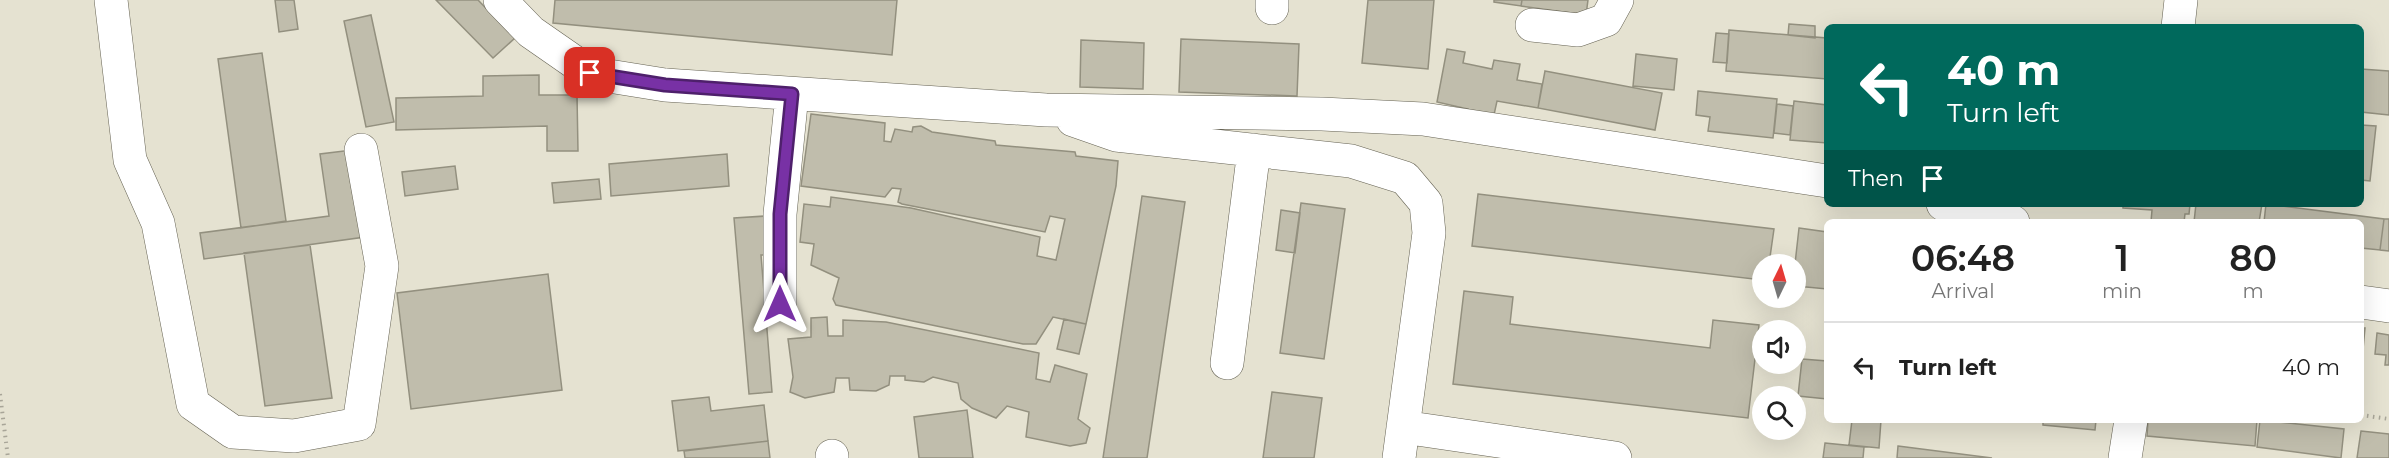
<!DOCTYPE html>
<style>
:root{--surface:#fff;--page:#f6f6f6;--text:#222;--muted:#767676;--line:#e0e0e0}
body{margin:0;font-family:Montserrat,sans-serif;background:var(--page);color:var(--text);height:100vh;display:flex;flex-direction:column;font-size:22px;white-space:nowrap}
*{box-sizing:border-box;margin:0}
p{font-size:20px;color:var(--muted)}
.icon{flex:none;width:33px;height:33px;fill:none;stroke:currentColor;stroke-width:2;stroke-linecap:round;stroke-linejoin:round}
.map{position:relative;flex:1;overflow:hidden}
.details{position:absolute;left:1824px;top:219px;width:540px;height:204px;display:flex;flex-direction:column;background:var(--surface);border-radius:9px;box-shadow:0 6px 24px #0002}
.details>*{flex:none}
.top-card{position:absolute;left:1824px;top:24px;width:540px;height:183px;border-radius:9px;box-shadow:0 6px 24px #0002;background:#00695c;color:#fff;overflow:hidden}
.needle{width:39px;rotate:5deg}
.buttons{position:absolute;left:1752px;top:254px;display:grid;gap:12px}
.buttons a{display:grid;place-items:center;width:54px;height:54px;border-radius:50%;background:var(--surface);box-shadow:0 6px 24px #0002;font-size:30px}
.pin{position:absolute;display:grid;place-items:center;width:51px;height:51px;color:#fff;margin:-26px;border-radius:12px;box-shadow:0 3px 9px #0006}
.me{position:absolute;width:66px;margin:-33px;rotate:0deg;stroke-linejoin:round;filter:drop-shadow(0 0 4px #0008)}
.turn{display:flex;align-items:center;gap:21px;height:126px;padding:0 24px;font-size:27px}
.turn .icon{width:78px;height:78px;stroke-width:2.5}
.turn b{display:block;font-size:42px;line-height:51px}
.then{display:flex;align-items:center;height:57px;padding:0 24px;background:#0003;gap:12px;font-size:22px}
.eta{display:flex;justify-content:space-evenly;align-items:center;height:102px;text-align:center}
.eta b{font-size:36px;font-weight:600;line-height:42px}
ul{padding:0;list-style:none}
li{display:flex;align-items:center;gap:18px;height:90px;padding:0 24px;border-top:2px solid var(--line)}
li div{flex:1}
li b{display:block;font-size:22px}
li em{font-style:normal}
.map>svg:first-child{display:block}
</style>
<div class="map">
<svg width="2389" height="458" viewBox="0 0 2389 458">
<rect width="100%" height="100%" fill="#e5e2d1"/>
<!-- building -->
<path fill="#c0bdac" stroke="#93907f" stroke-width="1.5" d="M275 0H294L298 29 279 32Z
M436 0H478L515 38 493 58Z
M555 0H897L892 55 553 23Z
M1368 0H1434L1428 69 1362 63Z
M1494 0H1522L1521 6 1494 2Z
M1522 0H1588L1586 15 1521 6Z
M371 15 394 122 366 127 344 21Z
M1789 24 1815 26V38L1788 35Z
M1729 30 1827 38V79L1726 71Z
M1716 33 1729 34 1727 63 1713 62Z
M1181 39 1299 44 1297 96 1179 92Z
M1081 40 1144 43 1143 89 1080 87Z
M1447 49 1465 52 1463 63 1492 69 1494 60 1520 64 1517 80 1542 84 1538 108 1497 101 1492 124 1466 119 1468 109 1437 102Z
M262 53 286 221 241 228 218 59Z
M1636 54 1677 59 1674 90 1633 86Z
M2361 69 2389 71V115L2361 112Z
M1545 71 1662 93 1655 130 1538 108Z
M539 75V95H577L578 151H547V126L396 130V98L483 96V76Z
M1698 91 1777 99 1773 138 1708 131 1710 117 1696 115Z
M1794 101 1827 105V143L1790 140Z
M1777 104 1793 106 1790 135 1774 133Z
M811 114 885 123 884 141 891 142 895 129 912 132 913 127 921 126 932 132 995 141 996 145 1075 152 1076 156 1118 161 1116 186 1086 324 1053 317 1036 344H1023L836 305 833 299 839 278 811 265 814 244 800 242 804 204 830 207 831 197 911 208 1040 237 1037 256 1056 260 1065 219 1050 216 1045 232 902 204 898 202 901 189 892 188 885 197 801 186Z
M2361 125 2376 126 2370 181 2361 180Z
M352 150 365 237 204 259 200 233 329 216 320 154Z
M727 154 729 186 611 196 609 164Z
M455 166 458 189 405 196 402 172Z
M599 179 601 199 554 203 552 183Z
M1478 194 1774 229 1769 264H1762V280L1472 246Z
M1142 196 1185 202 1147 458H1103Z
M1301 203 1345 209 1324 359 1280 353Z
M2123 204H2190L2189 214H2185L2184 222H2151L2152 210 2123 208Z
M2196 204H2262L2259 222H2194Z
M2266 204 2384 219 2380 250 2361 248V222H2264Z
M1281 210 1300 213 1295 253 1276 250Z
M766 216 770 255H761L772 392 749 394 734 218Z
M2384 219H2389V251L2380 250Z
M1799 228 1827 232V289L1796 286 1795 264Z
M310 245 332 398 265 406 244 253Z
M548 274 562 390 411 409 397 293Z
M1464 291 1513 297 1510 324 1710 348 1713 320 1759 325 1748 418 1453 384Z
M827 317 828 336H843V320L886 322 1039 353 1036 379 1050 382 1055 365 1087 374 1078 419 1090 428 1086 443 1070 446 1026 437 1029 412 1007 406 996 418 972 408 961 399 958 383 933 377 924 382 905 380V376H890L889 385 876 391 850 390 849 378H836L834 392 805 398 790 392 793 377 788 339 811 337V318Z
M1064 319 1086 324 1079 354 1057 349Z
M2361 328H2365L2362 360H2361Z
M2377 333 2389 335V365H2385L2386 355 2375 354Z
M1802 359 1827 361V399L1798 396Z
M1272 392 1322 398 1314 458H1263Z
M709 397 711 411 764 405 768 441 678 451 672 401Z
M967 410 973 458H919L914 417Z
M1852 420H1881L1879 448 1849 445Z
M2043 420H2096L2095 430 2043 425Z
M2148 420H2257L2255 446 2147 436Z
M2260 420 2344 429 2341 458 2257 447Z
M2361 431 2389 434V458H2357Z
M768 441 770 458H685L684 451Z
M1825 443 1864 447 1863 458H1823Z
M1898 446 1992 458H1897Z"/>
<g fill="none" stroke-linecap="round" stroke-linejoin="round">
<defs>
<path id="minor" d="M111 0 130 160 158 223 193 404 233 432 294 436 359 424 382 266 361 150
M500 0 531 32 590 73 665 85 1046 110 1322 114 1423 119 1827 181
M1272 8V0
M1532 25 1578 30 1606 20 1617 0
M2178 27 2181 0
M1073 120 1116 135 1351 161 1405 178 1426 203 1429 233 1399 458
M1943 204 2013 222
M2361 302 2389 306
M780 304V214L792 94
M1227 363 1254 150
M1403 427 1615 458
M832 456V458
M2125 458 2131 420"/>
</defs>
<!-- minor casing -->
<use href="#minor" stroke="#656253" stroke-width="34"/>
<!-- path -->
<path stroke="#a8a598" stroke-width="4" stroke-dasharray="1.5 4.5" stroke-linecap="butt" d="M0 394 8 458
M2361 415 2389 419"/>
<!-- minor -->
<use href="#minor" stroke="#fff" stroke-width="33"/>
</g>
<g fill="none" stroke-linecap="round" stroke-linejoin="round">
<defs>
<path id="route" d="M590 73 665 85 792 94 780 214V304"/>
</defs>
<!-- route casing -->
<use href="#route" stroke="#4e206b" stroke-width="15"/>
<!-- route -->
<use href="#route" stroke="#7831a5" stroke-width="10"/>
</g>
</svg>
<div class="buttons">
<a><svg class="needle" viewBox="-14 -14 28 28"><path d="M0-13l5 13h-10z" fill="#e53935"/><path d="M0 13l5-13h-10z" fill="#767676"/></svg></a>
<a><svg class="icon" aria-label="sound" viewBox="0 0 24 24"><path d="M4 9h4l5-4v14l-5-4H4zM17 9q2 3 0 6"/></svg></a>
<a><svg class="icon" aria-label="search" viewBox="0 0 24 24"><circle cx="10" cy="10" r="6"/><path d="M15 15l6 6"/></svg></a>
</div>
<div class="pin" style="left:590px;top:73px;background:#d93025"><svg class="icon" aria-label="arrive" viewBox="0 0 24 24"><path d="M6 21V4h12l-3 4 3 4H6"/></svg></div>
<svg class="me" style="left:780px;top:304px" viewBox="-20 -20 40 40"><path d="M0-17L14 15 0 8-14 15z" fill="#7831a5" stroke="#fff" stroke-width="4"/></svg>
<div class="top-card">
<div class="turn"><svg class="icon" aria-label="left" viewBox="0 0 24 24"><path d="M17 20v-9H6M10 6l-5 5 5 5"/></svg><div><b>40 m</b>Turn left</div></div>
<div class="then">Then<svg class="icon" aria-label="arrive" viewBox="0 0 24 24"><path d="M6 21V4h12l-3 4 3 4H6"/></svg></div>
</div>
<section class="details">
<div class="eta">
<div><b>06:48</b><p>Arrival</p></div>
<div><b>1</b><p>min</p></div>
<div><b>80</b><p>m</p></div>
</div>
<ul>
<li><svg class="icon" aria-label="left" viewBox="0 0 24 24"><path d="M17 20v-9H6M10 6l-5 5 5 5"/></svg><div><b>Turn left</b></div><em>40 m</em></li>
</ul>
</section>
</div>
